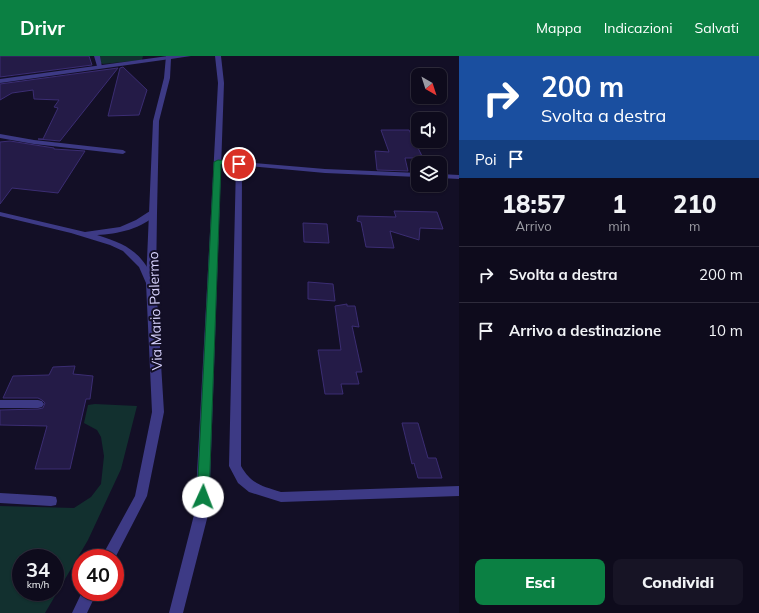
<!DOCTYPE html>
<html lang="it">
<style>
:root{--surface:#0e0b1c;--page:#171425;--text:#f1f3f6;--muted:#9b9ba3;--line:#2e2b3b;--accent:#0b8043}
body{margin:0;font-family:Mulish,sans-serif;background:var(--page);color:var(--text);height:100vh;display:flex;flex-direction:column;font-size:15px;white-space:nowrap}
*{box-sizing:border-box;margin:0}
p{font-size:13px;color:var(--muted)}
.icon{flex:none;width:22px;height:22px;fill:none;stroke:currentColor;stroke-width:2;stroke-linecap:round;stroke-linejoin:round}
.map{position:relative;flex:1;overflow:hidden}
.panel{display:flex;flex-direction:column;background:var(--surface);width:300px}
.panel>*{flex:none}
.banner{background:#1a4fa0;color:#fff;overflow:hidden}
.needle{width:26px;rotate:141deg}
.buttons{position:absolute;left:411px;top:12px;display:grid;gap:8px}
.buttons a{display:grid;place-items:center;width:36px;height:36px;border-radius:8px;background:var(--surface);box-shadow:0 1px 3px #0004,0 0 0 1px var(--line);font-size:20px}
.speed{position:absolute;left:12px;top:493px;display:flex;gap:8px;font-size:20px;font-weight:700;text-align:center}
.speed>*{display:grid;place-content:center;width:52px;height:52px;border-radius:50%;background:var(--surface);box-shadow:0 1px 3px #0004,0 0 0 1px var(--line);line-height:1}
.speed small{font-size:10px;font-weight:400}
.speed .limit{border:6px solid #d22;background:#fff;color:#111}
.pin{position:absolute;display:grid;place-items:center;width:34px;height:34px;color:#fff;margin:-17px;border:2px solid #fff;border-radius:50%;box-shadow:0 1px 4px #0007}
.me{position:absolute;width:44px;margin:-22px;rotate:2deg;stroke-linejoin:round;filter:drop-shadow(0 0 3px #0008)}
.turn{display:flex;align-items:center;gap:14px;height:84px;padding:0 16px;font-size:18px}
.turn .icon{width:52px;height:52px;stroke-width:2.5}
.turn b{display:block;font-size:28px;line-height:34px}
.then{display:flex;align-items:center;height:38px;padding:0 16px;background:#0003;gap:8px;font-size:15px}
.eta{display:flex;justify-content:space-evenly;align-items:center;height:68px;text-align:center}
.eta b{font-size:24px;font-weight:800;line-height:28px}
.cta{display:flex;gap:8px;margin-top:auto;padding:8px 16px}
.cta a{flex:1;height:46px;border-radius:8px;background:var(--accent);color:#fff;font-size:16px;font-weight:800;line-height:46px;text-align:center}
.cta a+a{background:var(--page);color:var(--text)}
ul{padding:0;list-style:none}
li{display:flex;align-items:center;gap:12px;height:56px;padding:0 16px;border-top:1px solid var(--line)}
li div{flex:1}
li b{display:block;font-size:15px}
li em{font-style:normal}
header{display:flex;align-items:center;gap:24px;box-sizing:border-box;height:56px;padding:0 20px;background:var(--accent);color:#fff}
header strong{font-size:19px}
nav{display:flex;gap:22px;margin-inline-start:auto;font-size:14px}
main{display:flex;flex:1;min-height:0}
.map>svg:first-child{display:block}
</style>
<header>
<strong>Drivr</strong>
<nav><a>Mappa</a><a>Indicazioni</a><a>Salvati</a></nav>
</header>
<main>
<div class="map">
<svg width="459" height="557" viewBox="0 0 459 557">
<rect width="100%" height="100%" fill="#130f26"/>
<!-- green -->
<path fill="#12302f" fill-rule="evenodd" d="M100 0H143L142 4 103 8 101 7Z
M95 348 137 350 121 413 88 484 45 557H0V450L74 452 91 441 101 428 104 400 101 381 97 374 84 367 88 349ZM21 502H55V536H21Z"/>
<!-- building -->
<path fill="#241b47" stroke="#3b2d73" d="M0 0H89L92 9 0 21Z
M123 11 147 34 139 59 108 60 120 12Z
M118 12 60 85 38 83H43L58 52 54 51 59 44 34 43 33 34 12 37 0 44V28Z
M381 74H409L423 102H405L408 115 377 114 375 95 389 96Z
M10 85 54 92V93L85 95 58 137 12 132 0 148V86Z
M394 155 437 156 443 173 420 172 419 184 390 175 394 192 366 191 361 166 357 165 358 160 396 161Z
M303 167 327 168 329 187 304 186Z
M308 226 333 228 335 245 308 243Z
M347 248V250H355L359 271 352 270 362 316H356L359 328H341L343 338H325L318 294H341L335 250Z
M75 310 73 318 93 320 90 343H86L70 413H35L47 370 0 369V354L38 353 43 352 45 347 42 344 38 342H3L13 320 49 319 53 311Z
M402 367H418L428 402H436L442 422H418L414 407 412 408Z"/>
<g fill="none" stroke-linecap="round" stroke-linejoin="round">
<!-- service -->
<path fill="#3d3a85" fill-rule="evenodd" d="M94 0H100L102 11 97 10Z
M239 106 242 108 241 410C251 428 262 430 281 436L459 430V440L281 446 249 436 238 427 229 410 236 108Z
M0 344H38L42 345 44 348 42 351 38 352H0Z
M0 437 51 440 56 441 57 445 56 449 51 450 0 447Z"/>
<!-- minor -->
<path fill="#3d3a85" fill-rule="evenodd" d="M168 0 171 2 170 3 0 27V23Z
M0 78 34 84 123 94 126 96 123 98 34 88 0 82Z
M218 104 325 113 418 117V121L325 117 216 107 215 106Z
M440 118 459 119V123L440 122Z
M150 155H153L157 157C143 173 117 178 97 179 129 189 141 196 156 227L151 230 146 227 139 211 123 195 110 189 71 177 0 160V156L85 176 120 171 136 164Z"/>
<!-- tertiary -->
<path fill="#3d3a85" fill-rule="evenodd" d="M166 0H191L171 3 170 22 159 65 157 157 156 227 164 356 147 440 115 502H101L135 440 152 356 146 227 149 157 153 65 164 22Z
M215 0H221L224 27 209 455 183 557H169L195 455 218 27Z
M82 536H97L87 557H72Z"/>
</g>
<!-- route -->
<path fill="#0b8043" stroke="#07532c" d="M218 104 239 106 242 108 239 110 221 108 209 441 207 445 203 446 199 445 197 441 214 106Z"/>
<g text-anchor="middle" dominant-baseline="central" stroke-width="4" stroke-linejoin="round" paint-order="stroke">
<!-- street labels -->
<g font-size="14" fill="#d9d4ff" stroke="#130f26">
<text transform="translate(155 255) rotate(-92)">Via Mario Palermo</text>
</g>
</g>
</svg>
<div class="buttons">
<a><svg class="needle" viewBox="-14 -14 28 28"><path d="M0-13l5 13h-10z" fill="#e53935"/><path d="M0 13l5-13h-10z" fill="#9b9ba3"/></svg></a>
<a><svg class="icon" aria-label="sound" viewBox="0 0 24 24"><path d="M4 9h4l5-4v14l-5-4H4zM17 9q2 3 0 6"/></svg></a>
<a><svg class="icon" aria-label="layers" viewBox="0 0 24 24"><path d="M12 4l9 5-9 5-9-5zM3 14l9 5 9-5"/></svg></a>
</div>
<div class="speed"><div>34<small>km/h</small></div><div class="limit">40</div></div>
<div class="pin" style="left:239px;top:108px;background:#d93025"><svg class="icon" aria-label="arrive" viewBox="0 0 24 24"><path d="M6 21V4h12l-3 4 3 4H6"/></svg></div>
<svg class="me" style="left:203px;top:441px" viewBox="-20 -20 40 40"><circle r="19" fill="#fff"/><path d="M0-13L10 11 0 6-10 11z" fill="#0b8043"/></svg>
</div>
<section class="panel">
<div class="banner">
<div class="turn"><svg class="icon" aria-label="right" viewBox="0 0 24 24"><path d="M7 20v-9h11M14 6l5 5-5 5"/></svg><div><b>200 m</b>Svolta a destra</div></div>
<div class="then">Poi<svg class="icon" aria-label="arrive" viewBox="0 0 24 24"><path d="M6 21V4h12l-3 4 3 4H6"/></svg></div>
</div>
<div class="eta">
<div><b>18:57</b><p>Arrivo</p></div>
<div><b>1</b><p>min</p></div>
<div><b>210</b><p>m</p></div>
</div>
<ul>
<li><svg class="icon" aria-label="right" viewBox="0 0 24 24"><path d="M7 20v-9h11M14 6l5 5-5 5"/></svg><div><b>Svolta a destra</b></div><em>200 m</em></li>
<li><svg class="icon" aria-label="arrive" viewBox="0 0 24 24"><path d="M6 21V4h12l-3 4 3 4H6"/></svg><div><b>Arrivo a destinazione</b></div><em>10 m</em></li>
</ul>
<div class="cta"><a>Esci</a><a>Condividi</a></div>
</section>
</main>
